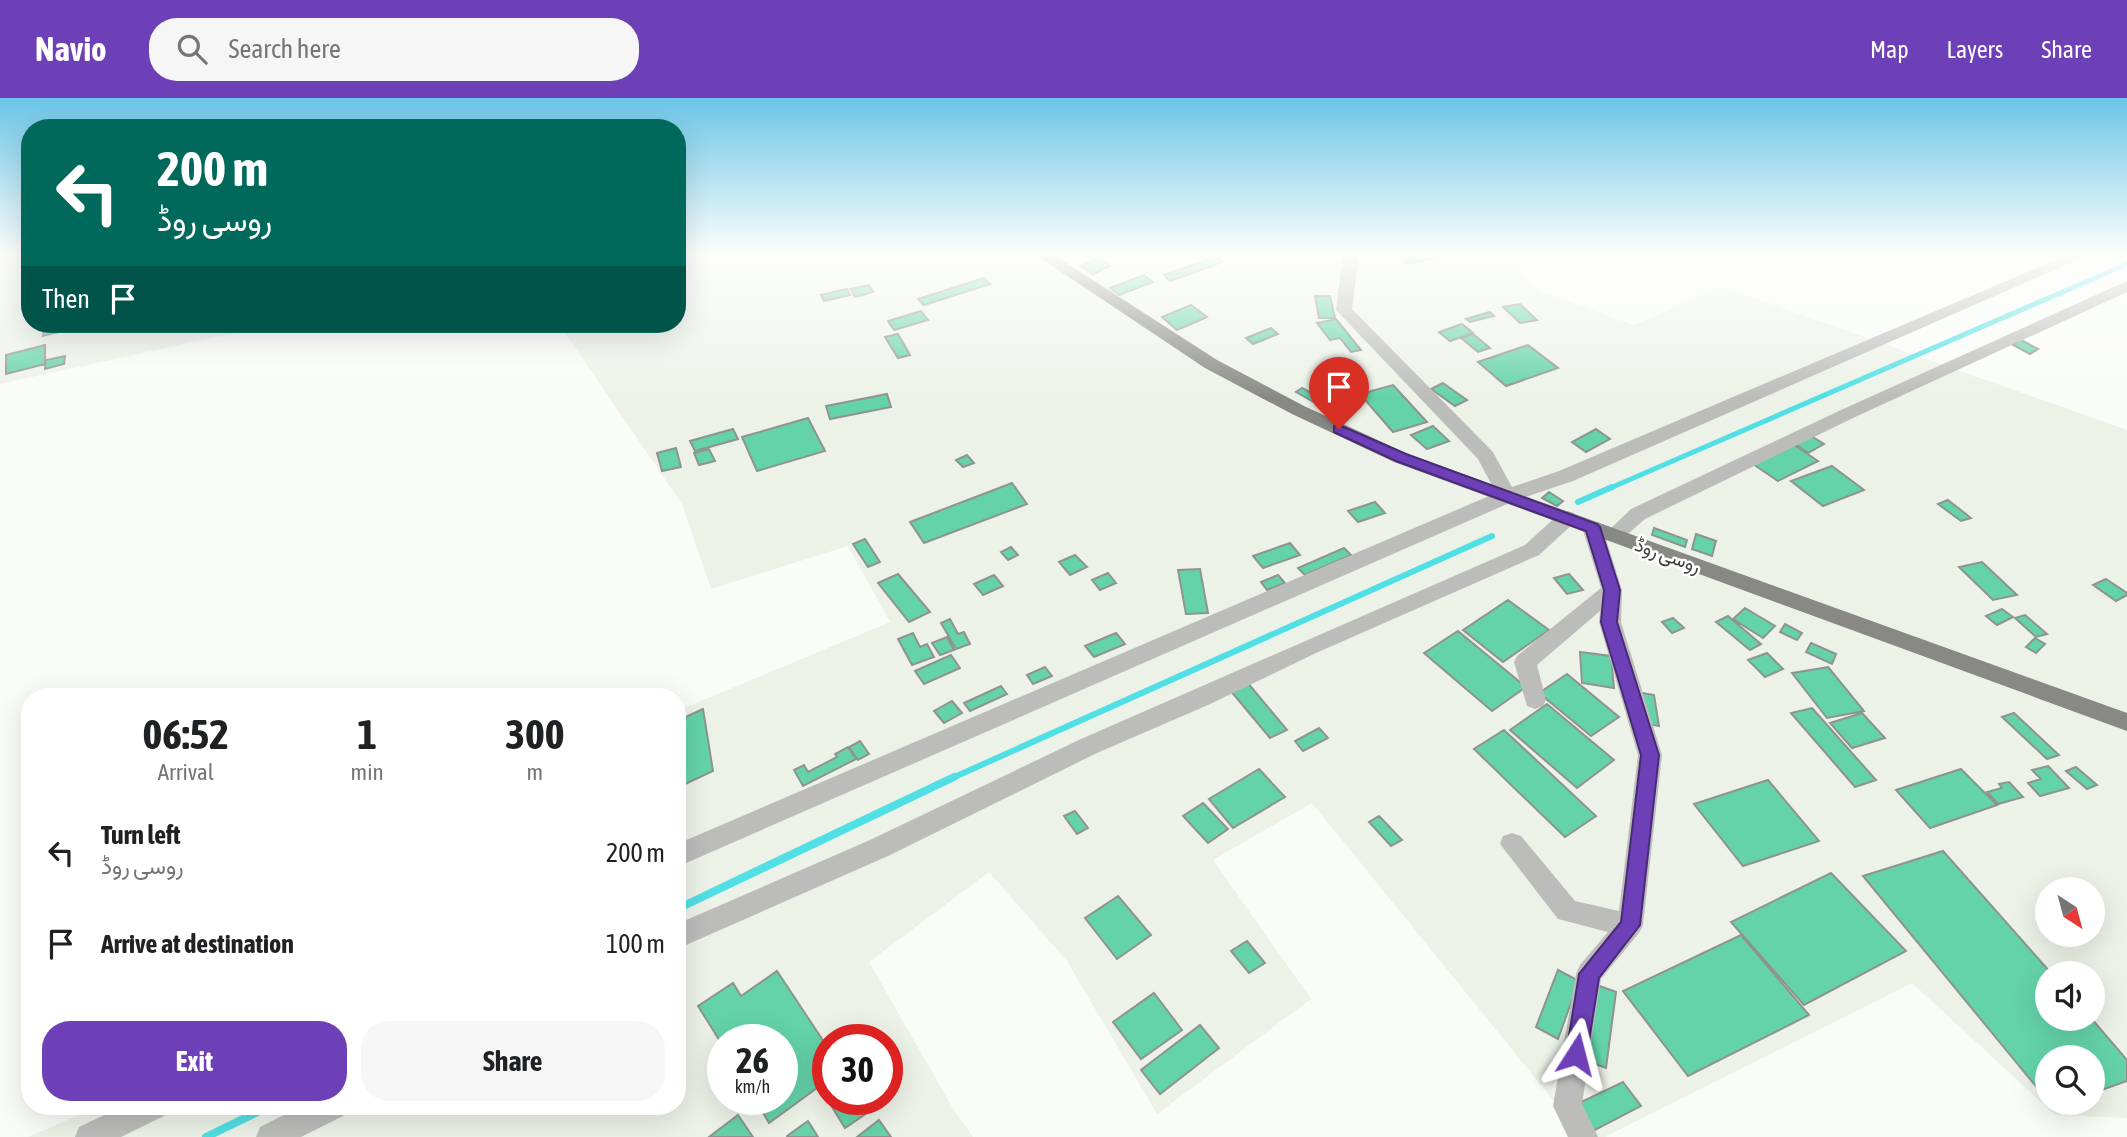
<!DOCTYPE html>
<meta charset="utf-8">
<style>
:root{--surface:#fff;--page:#f6f6f6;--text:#202124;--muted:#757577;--accent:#6e40b8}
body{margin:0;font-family:"Asap Condensed",Vazirmatn,sans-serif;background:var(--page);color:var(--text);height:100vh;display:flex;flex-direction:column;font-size:26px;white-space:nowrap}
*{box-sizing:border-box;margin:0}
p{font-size:23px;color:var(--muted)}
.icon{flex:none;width:38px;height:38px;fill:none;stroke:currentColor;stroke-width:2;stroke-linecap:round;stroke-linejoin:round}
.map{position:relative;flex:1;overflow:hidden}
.drawer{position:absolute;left:21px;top:590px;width:665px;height:427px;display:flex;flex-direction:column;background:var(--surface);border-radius:28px;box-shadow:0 7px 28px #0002}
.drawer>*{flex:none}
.hud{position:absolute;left:21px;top:21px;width:665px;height:214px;border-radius:28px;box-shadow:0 7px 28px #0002;background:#00695c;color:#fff;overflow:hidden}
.needle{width:46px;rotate:144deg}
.tools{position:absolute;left:2035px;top:779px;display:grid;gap:14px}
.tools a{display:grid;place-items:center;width:70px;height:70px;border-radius:50%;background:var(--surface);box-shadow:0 7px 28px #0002;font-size:35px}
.speed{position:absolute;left:707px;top:926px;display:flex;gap:14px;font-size:35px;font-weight:700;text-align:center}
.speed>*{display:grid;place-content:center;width:91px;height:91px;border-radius:50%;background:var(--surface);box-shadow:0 7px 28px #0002;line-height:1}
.speed small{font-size:18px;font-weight:400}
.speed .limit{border:10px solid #d22;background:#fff;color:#111}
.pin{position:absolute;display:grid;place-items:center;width:60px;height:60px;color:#fff;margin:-72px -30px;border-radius:50% 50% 50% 0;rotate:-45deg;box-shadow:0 0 7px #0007}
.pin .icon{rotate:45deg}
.me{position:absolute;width:77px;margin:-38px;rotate:9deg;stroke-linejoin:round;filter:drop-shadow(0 0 5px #0008)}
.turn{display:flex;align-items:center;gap:24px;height:147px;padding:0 21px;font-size:32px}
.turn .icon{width:91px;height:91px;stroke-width:2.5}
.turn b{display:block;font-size:49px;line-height:60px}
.then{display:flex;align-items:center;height:66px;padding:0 21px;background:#0003;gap:14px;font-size:26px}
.eta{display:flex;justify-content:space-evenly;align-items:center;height:119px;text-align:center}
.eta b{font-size:42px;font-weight:700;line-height:49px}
.action{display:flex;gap:14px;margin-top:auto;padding:14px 21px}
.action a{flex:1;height:80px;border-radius:28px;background:var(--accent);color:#fff;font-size:28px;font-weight:700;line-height:80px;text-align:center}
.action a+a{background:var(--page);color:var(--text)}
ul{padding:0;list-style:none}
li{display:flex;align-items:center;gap:21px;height:91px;padding:0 21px}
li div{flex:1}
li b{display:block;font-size:26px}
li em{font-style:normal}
header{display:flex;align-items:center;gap:42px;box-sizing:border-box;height:98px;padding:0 35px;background:var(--accent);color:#fff}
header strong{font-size:33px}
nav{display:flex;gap:38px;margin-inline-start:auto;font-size:24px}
.search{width:490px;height:63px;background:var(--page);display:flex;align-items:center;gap:18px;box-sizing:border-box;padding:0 24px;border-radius:28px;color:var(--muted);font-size:26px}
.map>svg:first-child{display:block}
</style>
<header>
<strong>Navio</strong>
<div class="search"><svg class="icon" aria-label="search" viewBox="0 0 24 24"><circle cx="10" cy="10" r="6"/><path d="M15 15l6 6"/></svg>Search here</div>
<nav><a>Map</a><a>Layers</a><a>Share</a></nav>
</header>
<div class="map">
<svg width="2127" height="1039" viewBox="0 0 2127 1039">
<rect width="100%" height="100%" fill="#fafcf8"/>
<!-- built -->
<path fill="#ecf2e8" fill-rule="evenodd" d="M0 155H30V226H275L0 286Z
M677 155H1502L1540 193 1634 227 1721 188 2127 332V1020L2055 1017 1912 885 1605 1039H1583L1312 705 1213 762 1311 901 1157 1016 1067 863 989 774 869 864 954 1012 973 1039H28L100 1008H677V613L890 524 848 448 711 491 682 406 559 226H677ZM2048 791H2093V836H2048ZM2048 875H2093V920H2048ZM723 942H782V1001H723ZM828 942H887V1001H828ZM2048 959H2093V1004H2048Z"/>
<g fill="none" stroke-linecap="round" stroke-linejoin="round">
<!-- stream-far2 -->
<path stroke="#50dfe4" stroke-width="5" d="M1608 391 2127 166"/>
<!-- stream-far1 -->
<path stroke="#50dfe4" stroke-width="6" d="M1578 404 1612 389
M950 681 1492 438"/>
<!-- stream -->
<path stroke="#50dfe4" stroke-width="8" d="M677 811 954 679
M206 1039 270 1008"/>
</g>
<!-- building -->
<path fill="#64d3a9" stroke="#8f9391" stroke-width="2" d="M1416 155 1423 163 1406 166 1398 157Z
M1417 155H1454L1424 162Z
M1217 159 1223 164 1170 183 1164 177Z
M1099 160 1110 168 1093 176 1081 168Z
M1144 177 1153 184 1119 197 1110 190Z
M984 180 990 186 924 207 918 201Z
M869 187 873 194 855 199 851 191Z
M847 191 850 197 824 203 821 197Z
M1315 198H1330L1335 220H1319Z
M1520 206 1537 222 1520 225 1503 209Z
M1191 207 1207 219 1177 232 1162 219Z
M921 213 928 222 894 232 888 223Z
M1490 214 1494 218 1470 224 1466 221Z
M1336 221 1361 252 1351 254 1340 240 1330 242 1317 225Z
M45 226H72L71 231 43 238Z
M1462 226 1473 235 1450 243 1439 234Z
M1271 230 1278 236 1253 246 1246 240Z
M898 236 910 257 898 260 885 239Z
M1473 236 1490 250 1478 254 1461 240Z
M2021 242 2038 251 2030 256 2013 247Z
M45 247V266L6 276V257Z
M1528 247 1558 270 1506 288 1478 264Z
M65 258 64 266 45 271 46 262Z
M1443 285 1467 302 1455 308 1431 291Z
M1393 287 1427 324 1393 334 1360 296Z
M1302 290 1327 303 1321 308 1296 294Z
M887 296 891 309 830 321 826 308Z
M808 320 825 353 757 373 742 339Z
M1433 328 1449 343 1427 351 1411 337Z
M733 331 738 341 695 353 690 343Z
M1596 331 1610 341 1586 354 1572 344Z
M1808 336 1824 346 1808 355 1792 344Z
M1790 344 1818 363 1778 383 1750 364Z
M676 350 681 369 662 373 657 355Z
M709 351 715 363 699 367 694 355Z
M967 357 974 365 963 369 956 362Z
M1832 368 1864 392 1823 408 1791 383Z
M1012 385 1027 406 924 445 910 424Z
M1549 394 1563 403 1557 408 1542 400Z
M1948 402 1971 420 1961 423 1938 406Z
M1375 404 1385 415 1358 424 1348 413Z
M1654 430 1687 442 1685 449 1652 437Z
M1696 436 1716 443 1712 458 1692 451Z
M865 441 880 464 868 469 853 446Z
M1290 445 1300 457 1263 470 1253 458Z
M1011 449 1018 457 1008 462 1001 454Z
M1344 450 1351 457 1305 477 1298 470Z
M1075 457 1087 469 1070 477 1059 464Z
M1982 464 2017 497 1993 502 1959 469Z
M1200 471 1208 515 1186 516 1178 472Z
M1108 475 1116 485 1100 492 1092 482Z
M898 476 930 514 909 524 878 485Z
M1569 476 1583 492 1567 496 1554 480Z
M994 477 1003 488 983 497 974 486Z
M1278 477 1285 485 1267 492 1261 484Z
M2106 481 2127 495V497L2116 503 2093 487Z
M1508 502 1549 532 1503 564 1463 532Z
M1745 510 1775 528 1763 540 1733 521Z
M2002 511 2013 519 1997 527 1986 518Z
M2025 517 2047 536 2036 539 2015 520Z
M1728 518 1761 546 1750 552 1716 524Z
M1673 520 1684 530 1672 535 1662 524Z
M950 521 958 536 964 534 970 546 956 551 941 525Z
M1785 526 1802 535 1797 542 1780 534Z
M1458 533 1526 589 1492 613 1424 555Z
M913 535 920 549 927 546 934 559 912 567 898 541Z
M1116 535 1125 546 1094 559 1085 548Z
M947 539 954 552 940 557 932 545Z
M2035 540 2045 546 2036 555 2026 549Z
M1811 545 1836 556 1832 566 1806 554Z
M1580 554 1611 558 1614 590 1582 585Z
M1767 555 1783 571 1765 579 1748 562Z
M951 557 960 570 924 586 915 573Z
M1045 569 1052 578 1033 586 1027 577Z
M1828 569 1864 613 1827 620 1792 575Z
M1567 576 1619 619 1591 638 1539 595Z
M1247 584 1287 632 1270 640 1230 592Z
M1001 588 1007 596 970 613 964 605Z
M1637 594 1654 597 1659 628 1642 625Z
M952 603 962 615 944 625 934 613Z
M1547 606 1614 662 1577 690 1510 632Z
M1812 610 1876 682 1855 689 1791 615Z
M703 611 713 673 677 690V623Z
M1862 615 1885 640 1852 650 1830 625Z
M2014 615 2059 657 2047 661 2002 619Z
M1319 630 1328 640 1303 653 1295 643Z
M1504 632 1596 718 1565 739 1474 651Z
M860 643 869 656 858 662 849 649Z
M848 649 856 661 803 688 794 672 804 667 808 674 837 659 835 656Z
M2048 668 2069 690 2040 698 2028 685 2041 681 2032 672Z
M2076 669 2097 687 2087 691 2066 673Z
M1259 671 1285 699 1233 730 1209 701Z
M1961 671 1997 707 1930 730 1896 692Z
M1768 682 1819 743 1743 768 1694 706Z
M2009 684 2023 699 1998 706 1987 694 2002 690 1999 686Z
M1203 705 1228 731 1208 745 1183 718Z
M1075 713 1088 730 1077 736 1064 718Z
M1379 718 1402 742 1391 748 1369 724Z
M1943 753 2051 875H2048V920H2091L2127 962V983L2093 995V959H2048V1003L1863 778Z
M1831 775 1906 853 1804 907 1731 824Z
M1118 798 1151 837 1117 861 1085 820Z
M1741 837 1809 917 1688 978 1623 893Z
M1247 843 1265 865 1249 875 1231 853Z
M1558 872 1579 883 1558 941 1536 929Z
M777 873 828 950V982L769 1025 755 1001H782V942H723V948L698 908 733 885 741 898Z
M1594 886 1616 894 1606 970 1583 961Z
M1154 895 1182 932 1141 961 1113 924Z
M1200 927 1219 950 1160 996 1141 972Z
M1623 984 1641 1008 1593 1033 1575 1007Z
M828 993V1001H863L870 1013 845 1030 824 996Z
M738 1017 753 1039H709Z
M879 1022 891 1039H857Z
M808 1023 818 1039H787V1038Z"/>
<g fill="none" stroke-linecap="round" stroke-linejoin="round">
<!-- minor -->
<path fill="#bcbcbb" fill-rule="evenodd" d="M1343 155H1359L1352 211 1493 354 1512 389 1559 373 2072 155H2093L1573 383 1514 403 677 769V746L1496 395 1478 361 1336 212Z
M2127 183V194L1853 320 1645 421 1621 442 1614 444 1605 438 1622 492 1621 524 1662 657 1643 827 1639 835 1601 881 1582 1006 1598 1039H1568L1553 1008 1576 876 1580 867 1608 834 1558 821 1500 746 1503 738 1512 735 1521 738 1575 803 1619 813 1638 657 1599 524 1600 513 1537 567 1546 602 1543 608 1535 611 1527 608 1514 564 1517 558 1601 490 1582 429 1585 424H1599L1604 437 1631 411 1841 312Z
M1567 413 1574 415 1577 420 1574 425 1539 457 1316 555 1208 607 1097 655 888 758 677 851V826L870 742 1081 641 1525 447 1560 415Z
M123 1008H168L164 1018 121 1039H75L79 1029Z
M302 1008H347L343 1018 301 1039H256L260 1029Z"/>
<!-- major -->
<path fill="#888885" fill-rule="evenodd" d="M1033 155H1051L1217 262 1304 308 1408 356 2127 615V633L1394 364 1292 316 1205 270Z"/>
</g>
<!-- sky -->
<linearGradient id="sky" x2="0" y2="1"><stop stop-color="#6bc5e6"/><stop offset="0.52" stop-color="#fdfefc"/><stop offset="1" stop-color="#fdfefc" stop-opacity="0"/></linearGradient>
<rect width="2127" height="300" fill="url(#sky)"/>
<!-- route -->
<path fill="#6e40b8" stroke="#482a78" stroke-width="2" d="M1339 327 1406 356 1597 426 1600 429 1620 492 1617 524 1659 657 1640 827 1599 880 1587 956 1584 963 1576 966 1569 963 1566 956 1579 876 1621 824 1641 657 1601 524 1604 492 1586 433 1396 363 1334 334V328Z"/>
<g text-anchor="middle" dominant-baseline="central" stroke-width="5" stroke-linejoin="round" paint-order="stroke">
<!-- street labels -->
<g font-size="19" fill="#3b3c3b" stroke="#fff">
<text transform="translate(1668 457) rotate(20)">روسی روڈ</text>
</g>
</g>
</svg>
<div class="tools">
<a><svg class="needle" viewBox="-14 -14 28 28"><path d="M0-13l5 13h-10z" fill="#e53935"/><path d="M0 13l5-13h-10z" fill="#757577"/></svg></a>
<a><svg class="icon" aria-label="sound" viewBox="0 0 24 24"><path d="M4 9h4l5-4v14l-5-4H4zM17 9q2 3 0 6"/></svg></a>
<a><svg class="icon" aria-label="search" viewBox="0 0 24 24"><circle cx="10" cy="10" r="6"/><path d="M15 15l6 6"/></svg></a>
</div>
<div class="speed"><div>26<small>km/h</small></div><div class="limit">30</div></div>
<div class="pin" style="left:1339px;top:331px;background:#d93025"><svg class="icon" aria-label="arrive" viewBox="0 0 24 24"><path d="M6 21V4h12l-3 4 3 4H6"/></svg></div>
<svg class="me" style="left:1576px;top:956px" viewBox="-20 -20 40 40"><path d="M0-17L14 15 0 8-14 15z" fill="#6e40b8" stroke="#fff" stroke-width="4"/></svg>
<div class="hud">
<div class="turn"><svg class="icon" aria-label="left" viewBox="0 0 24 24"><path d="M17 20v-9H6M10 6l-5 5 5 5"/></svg><div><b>200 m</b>روسی روڈ</div></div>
<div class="then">Then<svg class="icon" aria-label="arrive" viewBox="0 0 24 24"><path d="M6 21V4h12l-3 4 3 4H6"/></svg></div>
</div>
<section class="drawer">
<div class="eta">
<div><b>06:52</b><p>Arrival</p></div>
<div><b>1</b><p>min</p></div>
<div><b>300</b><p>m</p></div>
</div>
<ul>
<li><svg class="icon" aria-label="left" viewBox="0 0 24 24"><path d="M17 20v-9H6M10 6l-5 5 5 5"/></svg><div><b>Turn left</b><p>روسی روڈ</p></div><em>200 m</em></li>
<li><svg class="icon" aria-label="arrive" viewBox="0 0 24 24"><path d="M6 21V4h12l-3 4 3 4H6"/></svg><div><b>Arrive at destination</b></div><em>100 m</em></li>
</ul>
<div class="action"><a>Exit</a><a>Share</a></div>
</section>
</div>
